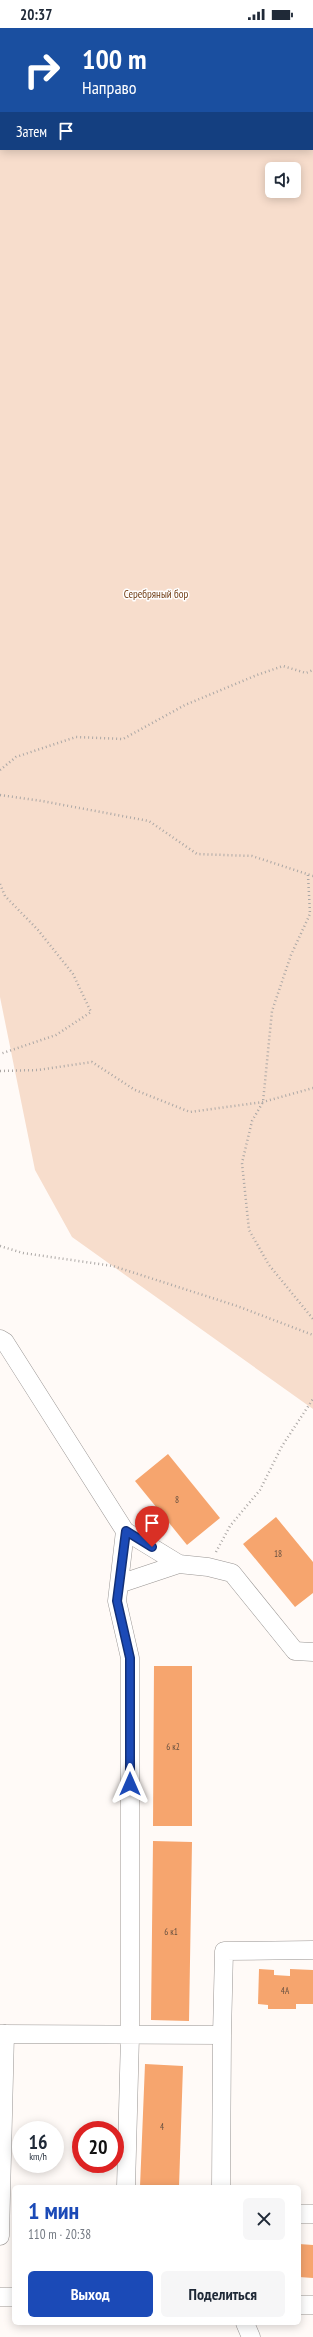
<!DOCTYPE html>
<html lang="ru">
<meta charset="utf-8">
<style>
:root{--surface:#fff;--page:#f6f6f7;--text:#1f2937;--muted:#747a83;--accent:#1b4ab7}
body{margin:0;font-family:"PT Sans Narrow",sans-serif;background:var(--page);color:var(--text);height:100vh;display:flex;flex-direction:column;font-size:15px;white-space:nowrap}
*{box-sizing:border-box;margin:0}
p{font-size:13px;color:var(--muted)}
.icon{flex:none;width:22px;height:22px;fill:none;stroke:currentColor;stroke-width:2;stroke-linecap:round;stroke-linejoin:round}
.map{position:relative;flex:1;overflow:hidden}
.details{position:absolute;left:12px;top:2157px;width:289px;height:140px;display:flex;flex-direction:column;background:var(--surface);border-radius:6px;box-shadow:0 2px 10px #0003}
.details>*{flex:none}
.banner{position:absolute;left:0px;top:0px;width:313px;height:122px;box-shadow:0 2px 10px #0003;background:#1a4fa0;color:#fff;overflow:hidden}
.tools{position:absolute;left:265px;top:134px;display:grid;gap:8px}
.tools a{display:grid;place-items:center;width:36px;height:36px;border-radius:6px;background:var(--surface);box-shadow:0 2px 10px #0003;font-size:20px}
.speed{position:absolute;left:12px;top:2093px;display:flex;gap:8px;font-size:20px;font-weight:700;text-align:center}
.speed>*{display:grid;place-content:center;width:52px;height:52px;border-radius:50%;background:var(--surface);box-shadow:0 2px 10px #0003;line-height:1}
.speed small{font-size:10px;font-weight:400}
.speed .limit{border:6px solid #d22;background:#fff;color:#111}
.pin{position:absolute;display:grid;place-items:center;width:34px;height:34px;color:#fff;margin:-41px -17px;border-radius:50% 50% 50% 0;rotate:-45deg;box-shadow:0 0 4px #0007}
.pin .icon{rotate:45deg}
.me{position:absolute;width:44px;margin:-22px;rotate:0deg;stroke-linejoin:round;filter:drop-shadow(0 0 3px #0008)}
.turn{display:flex;align-items:center;gap:14px;height:84px;padding:0 16px;font-size:18px}
.turn .icon{width:52px;height:52px;stroke-width:2.5}
.turn b{display:block;font-size:28px;line-height:34px}
.then{display:flex;align-items:center;height:38px;padding:0 16px;background:#0003;gap:8px;font-size:15px}
.round{display:grid;place-items:center;flex:none;width:42px;height:42px;border-radius:6px;background:var(--page)}
.summary{display:flex;align-items:center;justify-content:space-between;height:68px;padding:0 16px}
h1{font-size:24px;font-weight:700;line-height:30px;color:var(--accent)}
.cta{display:flex;gap:8px;margin-top:auto;padding:8px 16px}
.cta a{flex:1;height:46px;border-radius:6px;background:var(--accent);color:#fff;font-size:16px;font-weight:700;line-height:46px;text-align:center}
.cta a+a{background:var(--page);color:var(--text)}
.status{display:flex;justify-content:space-between;align-items:center;height:28px;padding:0 20px;background:var(--surface);direction:ltr}
.status svg{height:11px;fill:currentColor}
.map>svg:first-child{display:block}
</style>
<div class="status"><b>20:37</b><svg viewBox="0 0 49 12"><path d="M0 12V9h3v3zM5 12V6h3v6zM10 12V3h3v9zM15 12V0h3v12zM26 1h20v11H26zM47 4h2v5h-2z"/></svg></div>
<div class="map">
<svg width="313" height="2309" viewBox="0 0 313 2309">
<rect width="100%" height="100%" fill="#fffaf7"/>
<!-- green -->
<path fill="#f7ddcc" fill-rule="evenodd" d="M0 0H313V1381L72 1209 35 1142 0 969ZM1 1H312V121H1ZM272 141H294V163H272Z"/>
<!-- building -->
<path fill="#f6a56e" d="M168 1426 220 1490 187 1517 135 1453Z
M276 1489 313 1534V1565L295 1579 243 1516Z
M154 1638H192V1798H153Z
M153 1813 192 1814 189 1993 151 1992Z
M259 1941 274 1942V1947L290 1948V1941L313 1942V1976H296V1981H268V1977L258 1976Z
M145 2036 183 2038 179 2159H140Z
M299 2216 313 2217V2250L299 2249Z"/>
<g fill="none" stroke-linecap="round" stroke-linejoin="round">
<defs>
<path id="minor" d="M0 1311 5 1314 125 1503 179 1536
M125 1503 117 1573 130 1630V2008L126 2159
M119 1556 179 1536 208 1539 232 1545 295 1623 313 1624
M0 2006 222 2007 221 2159
M222 2007 224 1923 313 1922
M299 2186H313
M0 2208 5 2006
M0 2269H14
M299 2277H313
M245 2295 251 2309"/>
</defs>
<!-- minor casing -->
<use href="#minor" stroke="#999593" stroke-width="19"/>
<!-- path -->
<path stroke="#aba7a5" stroke-width="2.5" stroke-dasharray="1 3" stroke-linecap="butt" d="M0 742 16 729 76 709 123 711 185 677 257 647 283 638 306 645 313 642
M0 767 42 773 149 793 197 826 252 828 313 848
M308 847 310 886 291 927 272 983 263 1074 252 1093 242 1135 249 1202 269 1237 313 1291
M0 856 5 868 38 902 73 946 91 984 56 1007 0 1026
M0 1043 38 1042 92 1034 135 1062 190 1084 263 1074 313 1060
M0 1218 23 1225 113 1238 237 1278 313 1307
M216 1524 230 1498 260 1462 282 1418 313 1371"/>
<!-- minor -->
<use href="#minor" stroke="#fff" stroke-width="18"/>
</g>
<g fill="none" stroke-linecap="round" stroke-linejoin="round">
<defs>
<path id="route" d="M130 1756V1630L117 1573 126 1503 152 1519"/>
</defs>
<!-- route casing -->
<use href="#route" stroke="#123077" stroke-width="10"/>
<!-- route -->
<use href="#route" stroke="#1b4ab7" stroke-width="7"/>
</g>
<g text-anchor="middle" dominant-baseline="central" stroke-width="3" stroke-linejoin="round" paint-order="stroke">
<!-- number labels -->
<g font-size="9" fill="#644f40">
<text x="177" y="1471">8</text>
<text x="278" y="1525">18</text>
<text x="173" y="1718">6 к2</text>
<text x="171" y="1903">6 к1</text>
<text x="285" y="1962">4А</text>
<text x="162" y="2098">4</text>
</g>
<!-- park labels -->
<g font-size="11" fill="#723e16" stroke="#fff">
<text x="156" y="566">Серебряный бор</text>
</g>
</g>
</svg>
<div class="tools">
<a><svg class="icon" aria-label="sound" viewBox="0 0 24 24"><path d="M4 9h4l5-4v14l-5-4H4zM17 9q2 3 0 6"/></svg></a>
</div>
<div class="speed"><div>16<small>km/h</small></div><div class="limit">20</div></div>
<div class="pin" style="left:152px;top:1519px;background:#d93025"><svg class="icon" aria-label="arrive" viewBox="0 0 24 24"><path d="M6 21V4h12l-3 4 3 4H6"/></svg></div>
<svg class="me" style="left:130px;top:1756px" viewBox="-20 -20 40 40"><path d="M0-17L14 15 0 8-14 15z" fill="#1b4ab7" stroke="#fff" stroke-width="4"/></svg>
<div class="banner">
<div class="turn"><svg class="icon" aria-label="right" viewBox="0 0 24 24"><path d="M7 20v-9h11M14 6l5 5-5 5"/></svg><div><b>100 m</b>Направо</div></div>
<div class="then">Затем<svg class="icon" aria-label="arrive" viewBox="0 0 24 24"><path d="M6 21V4h12l-3 4 3 4H6"/></svg></div>
</div>
<section class="details">
<div class="summary"><div><h1>1 мин</h1><p>110 m · 20:38</p></div><a class="round"><svg class="icon" aria-label="close" viewBox="0 0 24 24"><path d="M6 6l12 12M18 6L6 18"/></svg></a></div>
<div class="cta"><a>Выход</a><a>Поделиться</a></div>
</section>
</div>
